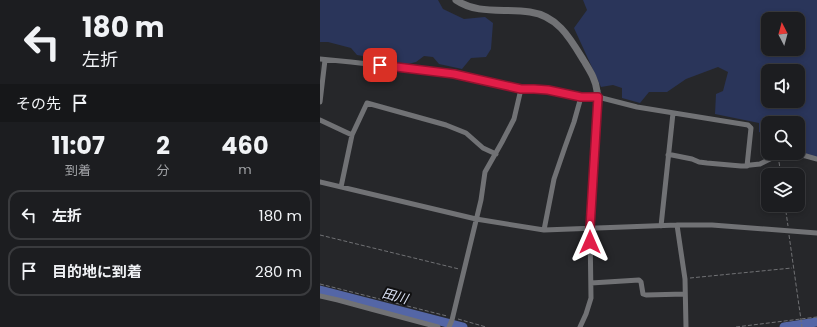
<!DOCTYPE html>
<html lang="ja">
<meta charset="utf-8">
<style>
:root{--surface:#1c1d20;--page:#252629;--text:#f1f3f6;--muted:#a0a2a5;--line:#3a3b3e}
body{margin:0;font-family:Poppins,"Noto Sans JP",sans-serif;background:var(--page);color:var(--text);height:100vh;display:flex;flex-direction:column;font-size:15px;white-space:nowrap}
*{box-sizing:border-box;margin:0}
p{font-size:13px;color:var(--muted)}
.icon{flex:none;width:22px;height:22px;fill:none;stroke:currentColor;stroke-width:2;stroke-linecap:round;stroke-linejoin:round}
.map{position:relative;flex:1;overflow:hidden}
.details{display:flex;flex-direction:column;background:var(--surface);width:320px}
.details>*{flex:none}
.banner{background:#1c1d20;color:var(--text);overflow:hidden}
.needle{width:26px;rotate:354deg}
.tools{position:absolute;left:441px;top:12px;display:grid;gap:8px}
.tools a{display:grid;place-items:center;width:44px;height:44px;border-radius:8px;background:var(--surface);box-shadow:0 2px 6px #0003,0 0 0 1px var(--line);font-size:20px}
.pin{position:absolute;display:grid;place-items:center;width:34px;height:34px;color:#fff;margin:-17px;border-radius:8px;box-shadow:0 2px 6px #0006}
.me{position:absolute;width:44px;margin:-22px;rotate:0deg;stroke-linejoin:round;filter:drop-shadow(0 0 3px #0008)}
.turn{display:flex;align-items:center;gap:14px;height:84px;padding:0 16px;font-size:18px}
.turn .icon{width:52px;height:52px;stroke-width:2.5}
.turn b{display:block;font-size:28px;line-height:34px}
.then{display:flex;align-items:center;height:38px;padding:0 16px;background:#0003;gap:8px;font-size:15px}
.eta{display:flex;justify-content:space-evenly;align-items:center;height:68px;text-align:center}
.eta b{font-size:24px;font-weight:700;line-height:28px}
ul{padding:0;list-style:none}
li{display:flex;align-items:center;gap:12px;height:50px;margin:0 8px 6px;padding:0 8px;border:2px solid var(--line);border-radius:12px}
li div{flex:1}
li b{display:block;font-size:15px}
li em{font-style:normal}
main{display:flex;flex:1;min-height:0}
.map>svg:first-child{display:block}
</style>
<main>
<section class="details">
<div class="banner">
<div class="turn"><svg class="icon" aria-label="left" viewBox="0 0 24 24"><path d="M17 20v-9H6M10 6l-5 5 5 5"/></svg><div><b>180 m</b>左折</div></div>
<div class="then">その先<svg class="icon" aria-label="arrive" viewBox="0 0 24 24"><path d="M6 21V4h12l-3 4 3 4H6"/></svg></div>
</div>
<div class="eta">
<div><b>11:07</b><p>到着</p></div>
<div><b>2</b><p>分</p></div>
<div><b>460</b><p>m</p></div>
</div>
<ul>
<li><svg class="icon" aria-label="left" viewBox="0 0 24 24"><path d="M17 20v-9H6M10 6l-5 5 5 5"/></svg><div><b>左折</b></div><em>180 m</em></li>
<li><svg class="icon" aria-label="arrive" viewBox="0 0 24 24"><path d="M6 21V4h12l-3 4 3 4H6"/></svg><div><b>目的地に到着</b></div><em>280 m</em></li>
</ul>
</section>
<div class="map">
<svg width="497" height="327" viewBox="0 0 497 327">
<rect width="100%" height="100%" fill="#26272a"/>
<!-- green -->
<path fill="#2a355a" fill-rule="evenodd" d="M0 0H118L123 9 144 19 165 17 173 23 171 49 166 57 151 58 142 69 119 64 113 57 104 56 96 62 88 64 37 55 31 48 8 42H0Z
M263 0H497V157L478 153V123H448V135L439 132V123L395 114 396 94 403 91 408 72 398 67 366 79 347 92H329L320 103 302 98V88L293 85 281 87 254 28 267 10ZM448 19H478V49H448ZM448 71H478V101H448Z"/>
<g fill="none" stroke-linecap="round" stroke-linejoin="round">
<!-- river -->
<path stroke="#5466a6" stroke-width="9" d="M0 290 143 327
M464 327 497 322"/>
<!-- path -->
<path stroke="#707174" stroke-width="1" stroke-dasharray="4 2" stroke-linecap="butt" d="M459 162 461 175
M465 205 468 226
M0 235 139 269
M469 235 482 327
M370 278 472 268
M0 284 127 316
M138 319 166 327
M416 327 497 317"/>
<!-- street -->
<path stroke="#717275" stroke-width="5" d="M0 59 31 62 134 74 201 89H214L228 90 261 97H278L317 107 428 125 431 128 427 166
M0 102 5 60
M0 120 32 135
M348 155H352L372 159 379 162 387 163 421 166 440 164 454 157 465 154H474L486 156 497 159
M0 182 156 219 224 230 357 225H392L497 233
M21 187 32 135 47 103 126 125 146 133 163 148 176 154
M357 225 365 279 366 327
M341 226 353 113
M224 230 234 179 245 147 254 122 261 97
M271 283 319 280 321 282 323 294 326 295 365 294
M0 296 18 300 51 309 118 327
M129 327 132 320 161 200 165 172 182 142 194 119 201 89
M260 327 266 314 271 298 270 228 273 173"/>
<!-- secondary -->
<path stroke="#717275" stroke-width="7" d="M136 0C158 15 184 8 210 12 238 16 250 38 264 61 270 71 276 80 277 91 279 101 277 111 277 121 275 139 274 156 273 173"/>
</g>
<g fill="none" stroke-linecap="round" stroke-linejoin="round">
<defs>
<path id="route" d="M60 65 134 74 201 89H214L228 90 261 97H278L270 228V242"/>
</defs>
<!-- route casing -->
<use href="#route" stroke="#92132f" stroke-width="10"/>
<!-- route -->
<use href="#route" stroke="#e11d48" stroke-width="7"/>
</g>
<g text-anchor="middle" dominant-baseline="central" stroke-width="4" stroke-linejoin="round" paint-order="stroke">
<!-- water labels -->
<g font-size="13" font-style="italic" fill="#dae1f4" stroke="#101011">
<text transform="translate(75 296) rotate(15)">田川</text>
</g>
</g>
</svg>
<div class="tools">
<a><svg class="needle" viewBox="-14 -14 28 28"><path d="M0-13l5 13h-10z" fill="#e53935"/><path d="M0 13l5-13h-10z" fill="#a0a2a5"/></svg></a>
<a><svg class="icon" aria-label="sound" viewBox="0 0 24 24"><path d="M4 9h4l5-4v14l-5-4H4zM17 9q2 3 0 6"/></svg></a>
<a><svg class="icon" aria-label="search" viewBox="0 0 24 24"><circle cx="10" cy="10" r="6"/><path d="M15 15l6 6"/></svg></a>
<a><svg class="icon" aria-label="layers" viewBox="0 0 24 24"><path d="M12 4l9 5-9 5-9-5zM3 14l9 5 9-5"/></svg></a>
</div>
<div class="pin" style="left:60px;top:65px;background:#d93025"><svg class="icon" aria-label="arrive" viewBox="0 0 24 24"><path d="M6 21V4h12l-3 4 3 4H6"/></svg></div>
<svg class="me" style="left:270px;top:242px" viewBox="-20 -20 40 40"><path d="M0-17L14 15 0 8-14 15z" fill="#e11d48" stroke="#fff" stroke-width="4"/></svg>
</div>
</main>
